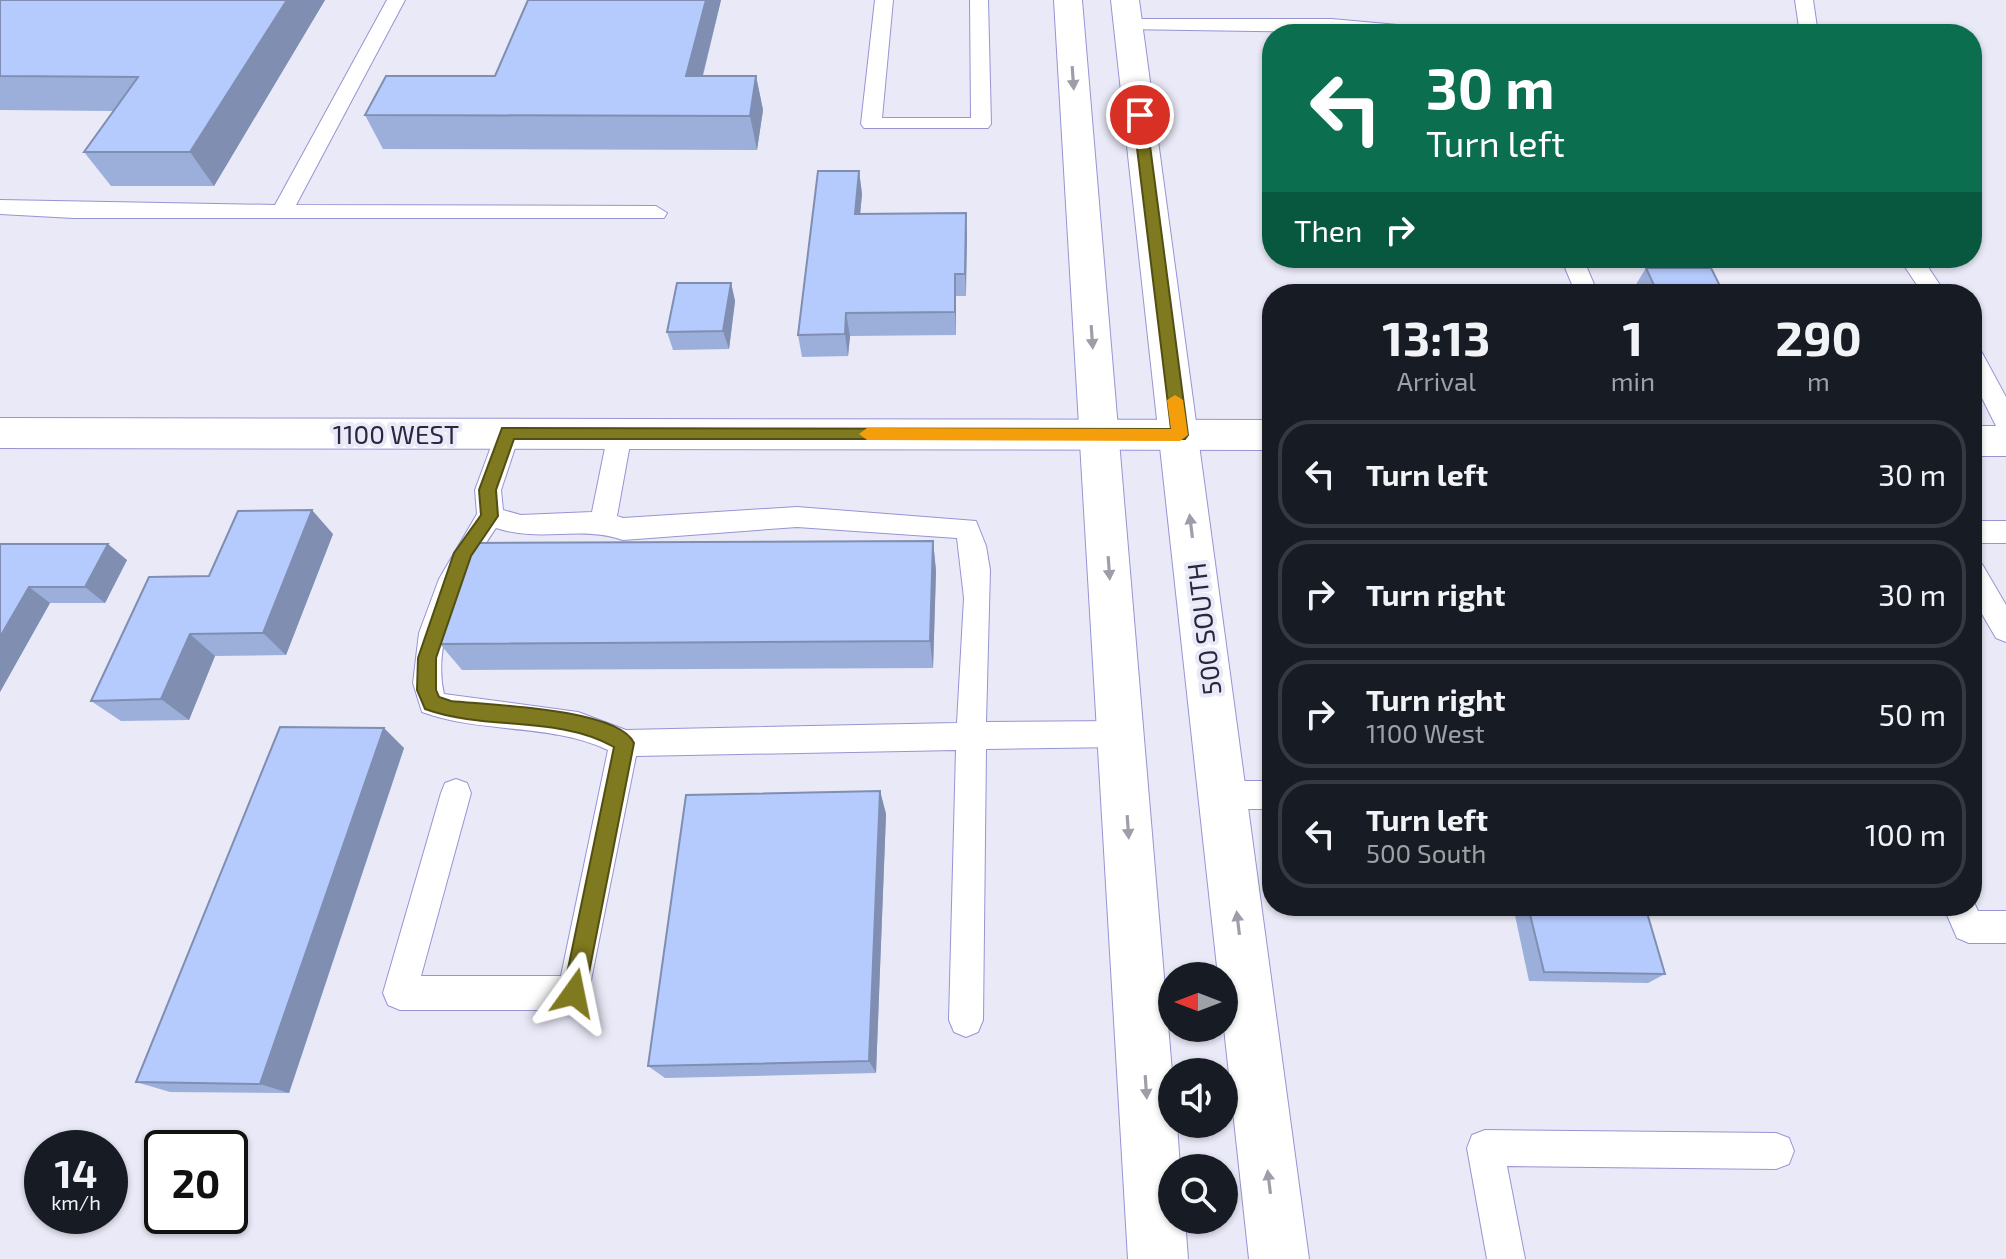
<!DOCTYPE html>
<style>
:root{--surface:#171b24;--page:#242831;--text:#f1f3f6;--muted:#9ea1a6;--line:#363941}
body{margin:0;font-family:"Exo 2",sans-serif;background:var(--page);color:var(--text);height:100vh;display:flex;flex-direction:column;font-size:30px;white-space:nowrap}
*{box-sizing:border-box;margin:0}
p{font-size:26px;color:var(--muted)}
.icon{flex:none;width:44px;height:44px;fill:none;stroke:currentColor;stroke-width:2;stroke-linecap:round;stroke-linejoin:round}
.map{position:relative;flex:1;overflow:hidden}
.side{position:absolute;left:1262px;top:284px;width:720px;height:632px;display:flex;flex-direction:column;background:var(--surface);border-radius:32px;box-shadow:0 2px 6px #0004}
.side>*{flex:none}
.guide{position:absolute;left:1262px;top:24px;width:720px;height:244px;border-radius:32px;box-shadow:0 2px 6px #0004;background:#0b6e4f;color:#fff;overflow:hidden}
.needle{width:52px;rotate:270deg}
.controls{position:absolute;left:1158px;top:962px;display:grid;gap:16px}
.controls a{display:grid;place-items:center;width:80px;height:80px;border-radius:50%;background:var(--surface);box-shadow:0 2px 6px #0004;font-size:40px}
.speed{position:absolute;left:24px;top:1130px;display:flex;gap:16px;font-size:40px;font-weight:700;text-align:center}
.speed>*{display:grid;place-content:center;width:104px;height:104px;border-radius:50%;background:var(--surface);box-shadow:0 2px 6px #0004;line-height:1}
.speed small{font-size:20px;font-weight:400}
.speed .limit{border:4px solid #111;border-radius:12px;background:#fff;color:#111}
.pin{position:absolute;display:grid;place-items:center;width:68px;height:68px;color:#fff;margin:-34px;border:4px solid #fff;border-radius:50%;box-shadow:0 2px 8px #0007}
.me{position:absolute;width:88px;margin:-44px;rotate:12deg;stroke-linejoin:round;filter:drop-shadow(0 0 6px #0008)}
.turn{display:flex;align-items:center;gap:28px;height:168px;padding:0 32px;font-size:36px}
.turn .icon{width:104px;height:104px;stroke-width:2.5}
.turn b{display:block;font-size:56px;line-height:68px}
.then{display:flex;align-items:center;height:76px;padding:0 32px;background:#0003;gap:16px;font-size:30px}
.eta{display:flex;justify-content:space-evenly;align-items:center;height:136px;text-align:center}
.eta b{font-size:48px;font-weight:700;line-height:56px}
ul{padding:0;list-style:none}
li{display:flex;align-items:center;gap:24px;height:108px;margin:0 16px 12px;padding:0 16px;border:4px solid var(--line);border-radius:32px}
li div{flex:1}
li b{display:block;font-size:30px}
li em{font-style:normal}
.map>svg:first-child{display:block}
</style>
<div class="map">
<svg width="2006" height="1259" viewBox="0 0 2006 1259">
<rect width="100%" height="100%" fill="#e9e9f7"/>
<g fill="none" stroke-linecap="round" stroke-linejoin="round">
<defs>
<path id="service" d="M387 0H405L296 205 656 206 667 213 664 218H74L0 214V200L275 205Z
M875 0H893L882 118H971L970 0H988L991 124 988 128H864L861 124Z
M1795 0H1813L1818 34H1800Z
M1129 19H1332L1430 28 1439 34 1122 29V21Z
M1561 258H1583L1598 294H1576Z
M1899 258H1922L1946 294H1923Z
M1972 347 1980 349 2006 397V430L1997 428 1972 378Z
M508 424 517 426 520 433 501 490 503 510 521 515 592 512 608 433 611 426H629L632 433 617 516 623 518 797 507 976 521 986 546 990 570 986 722 1122 721 1132 725 1137 734 1132 743 1122 747 986 749 983 1020 978 1032 966 1037 954 1032 949 1020 956 750 636 756 586 1005 574 1010H400L388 1005 383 993 441 793 445 783 456 779 467 783 471 793 421 976H561L608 750C550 723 482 734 422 712L413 683 419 633 439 579 477 514 475 490 496 433 499 426ZM797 527 957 538 964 598 957 723 626 730 578 712 444 694C431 640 466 571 496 528 542 543 579 525 623 540Z
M1972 521H2006V543H1972Z
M1972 561 1982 564 2006 605V642L1996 638 1972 597Z
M1223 781H1272V809H1223L1212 805 1208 795 1212 785Z
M1972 898 1978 911H2006V943H1969L1957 938 1943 906H1972Z
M1485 1130 1776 1133 1789 1138 1794 1151 1789 1164 1776 1169 1507 1166 1525 1259H1487L1467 1148 1472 1135Z"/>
<path id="tertiary" d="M0 418 1272 420V450L0 448Z
M1972 426H2006V456H1972Z"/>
<path id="secondary" d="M1054 0H1082L1172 1072V1124H1177L1180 1168H1172V1220H1185L1188 1259H1128Z
M1111 0H1139L1309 1259H1249L1224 1028V976H1218Z"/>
</defs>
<!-- service casing -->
<use href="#service" stroke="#9794d4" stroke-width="2"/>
<!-- tertiary casing -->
<use href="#tertiary" stroke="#9794d4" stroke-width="2"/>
<!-- secondary casing -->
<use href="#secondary" stroke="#9794d4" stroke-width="2"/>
<!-- service -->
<use href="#service" fill="#fff" fill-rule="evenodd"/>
<!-- tertiary -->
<use href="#tertiary" fill="#fff" fill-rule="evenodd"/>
<!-- secondary -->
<use href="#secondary" fill="#fff" fill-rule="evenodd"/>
</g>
<!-- wall -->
<path fill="#9cafda" d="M0 0H325L214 186H111L84 152 113 111 0 110Z
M528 0H721L703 76H756L763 110 757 150 383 149 365 115 495 76Z
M1270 53H1272V96L1266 72Z
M859 171 862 194 860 214 966 213V296H956V335L850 336 848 356 802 357 798 335Z
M1646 268 1724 294H1638L1635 286Z
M731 283 735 301 729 349 673 350 667 332Z
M333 534 286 655 215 656 189 720 121 721 91 701Z
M933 541 936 571 933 668 462 670 440 644Z
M0 544 127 560 105 603H50L0 692Z
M404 748 289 1093 170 1092 136 1082Z
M880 791 886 814 876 1073 665 1078 648 1066Z
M1513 906H1645L1665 974 1648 983 1529 981Z"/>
<!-- shaded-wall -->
<path fill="#7f8eb1" d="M287 0H325L214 186 190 152Z
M706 0H721L694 110 686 76Z
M756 76 763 110 757 150 750 116Z
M859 171 862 194 858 237 855 214Z
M966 213 967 236 966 296 965 274Z
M955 274 956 296V335L955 312Z
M731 283 735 301 729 349 723 331Z
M846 313 850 336 848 356 845 334Z
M312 510 333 534 286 655 263 633Z
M933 541 936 571 933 668 930 641Z
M108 544 127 560 105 603 85 587Z
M29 587 50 603 0 692V637Z
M190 634 215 656 189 720 161 699Z
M384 728 404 748 289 1093 260 1084Z
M880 791 886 814 876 1073 869 1061Z"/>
<!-- building -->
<path fill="#b5cbfd" stroke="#7f8eb1" stroke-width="2" d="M0 0H287L190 152H84L138 77 0 76Z
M528 0H706L686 76H756L750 116 365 115 386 76H495Z
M818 171H859L855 214 966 213 965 274H955V312L846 313 845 334 798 335Z
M1646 268H1711L1724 294H1658Z
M677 283H731L723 331 667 332Z
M312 510 263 633 190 634 161 699 91 701 149 577 209 576 238 511Z
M933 541 930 641 440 644 472 543Z
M0 544H108L85 587H29L0 637Z
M280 727 384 728 260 1084 136 1082Z
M880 791 869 1061 648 1066 686 795Z
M1528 906H1645L1665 974 1544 972Z"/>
<!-- one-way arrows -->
<defs><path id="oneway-solid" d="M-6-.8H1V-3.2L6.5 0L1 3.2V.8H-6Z" transform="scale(2)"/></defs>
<g fill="#9e9ea9">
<use href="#oneway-solid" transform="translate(1073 78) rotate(86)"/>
<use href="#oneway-solid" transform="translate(1092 337) rotate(86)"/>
<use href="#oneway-solid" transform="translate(1191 526) rotate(-97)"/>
<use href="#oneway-solid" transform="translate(1109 568) rotate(86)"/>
<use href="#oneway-solid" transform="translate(1128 827) rotate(86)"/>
<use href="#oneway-solid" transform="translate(1238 923) rotate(-97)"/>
<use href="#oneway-solid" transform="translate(1146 1087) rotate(86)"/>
<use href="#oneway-solid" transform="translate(1269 1182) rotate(-97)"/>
</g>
<!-- route -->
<path fill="#7f791f" stroke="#534f14" stroke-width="2" d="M1140 111 1146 115 1188 435 1185 439H514L496 490 498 516 471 556 436 658V690L439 697 451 701C487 705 618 708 634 743L585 993 582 1001 574 1004 566 1001 563 993 614 747C557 715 486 731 425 709L417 690 418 658 454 553 481 515 479 490 502 428 1171 429 1133 115Z"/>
<!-- slow -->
<path fill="#f59e0b" d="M1175 395 1183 400 1188 435 1180 441 867 440 859 434 867 428 1171 429 1167 400Z"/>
<g text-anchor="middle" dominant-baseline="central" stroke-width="8" stroke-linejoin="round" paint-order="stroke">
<!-- street labels -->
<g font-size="26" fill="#282740" stroke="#e9e9f7">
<text x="396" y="433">1100 WEST</text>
<text transform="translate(1203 629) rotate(-97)">500 SOUTH</text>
</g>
</g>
</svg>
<div class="controls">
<a><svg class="needle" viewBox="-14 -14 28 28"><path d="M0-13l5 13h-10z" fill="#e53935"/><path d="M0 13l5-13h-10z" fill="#9ea1a6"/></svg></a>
<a><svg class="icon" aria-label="sound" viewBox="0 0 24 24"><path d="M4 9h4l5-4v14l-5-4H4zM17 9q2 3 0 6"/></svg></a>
<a><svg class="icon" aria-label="search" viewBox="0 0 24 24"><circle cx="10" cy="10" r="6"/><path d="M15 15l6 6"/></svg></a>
</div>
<div class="speed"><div>14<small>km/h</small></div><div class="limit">20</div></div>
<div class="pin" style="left:1140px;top:115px;background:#d93025"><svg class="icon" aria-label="arrive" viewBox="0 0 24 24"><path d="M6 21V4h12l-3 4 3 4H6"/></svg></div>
<svg class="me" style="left:574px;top:993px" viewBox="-20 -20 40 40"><path d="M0-17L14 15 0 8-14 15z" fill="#7f791f" stroke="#fff" stroke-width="4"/></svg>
<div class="guide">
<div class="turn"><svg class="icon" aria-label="left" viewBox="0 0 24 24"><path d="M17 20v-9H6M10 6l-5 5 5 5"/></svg><div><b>30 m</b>Turn left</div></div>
<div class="then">Then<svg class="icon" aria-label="right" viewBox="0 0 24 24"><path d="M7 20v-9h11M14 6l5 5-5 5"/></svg></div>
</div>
<section class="side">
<div class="eta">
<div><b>13:13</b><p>Arrival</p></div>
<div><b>1</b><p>min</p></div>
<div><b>290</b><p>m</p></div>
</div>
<ul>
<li><svg class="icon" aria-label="left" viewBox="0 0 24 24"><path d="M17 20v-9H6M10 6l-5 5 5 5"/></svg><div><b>Turn left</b></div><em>30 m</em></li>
<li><svg class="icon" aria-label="right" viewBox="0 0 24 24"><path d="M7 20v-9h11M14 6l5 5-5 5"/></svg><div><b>Turn right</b></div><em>30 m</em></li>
<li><svg class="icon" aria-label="right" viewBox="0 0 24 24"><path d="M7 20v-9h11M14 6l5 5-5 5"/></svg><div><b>Turn right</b><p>1100 West</p></div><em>50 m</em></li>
<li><svg class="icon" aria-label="left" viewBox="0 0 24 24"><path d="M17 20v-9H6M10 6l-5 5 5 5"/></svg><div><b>Turn left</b><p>500 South</p></div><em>100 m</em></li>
</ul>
</section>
</div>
